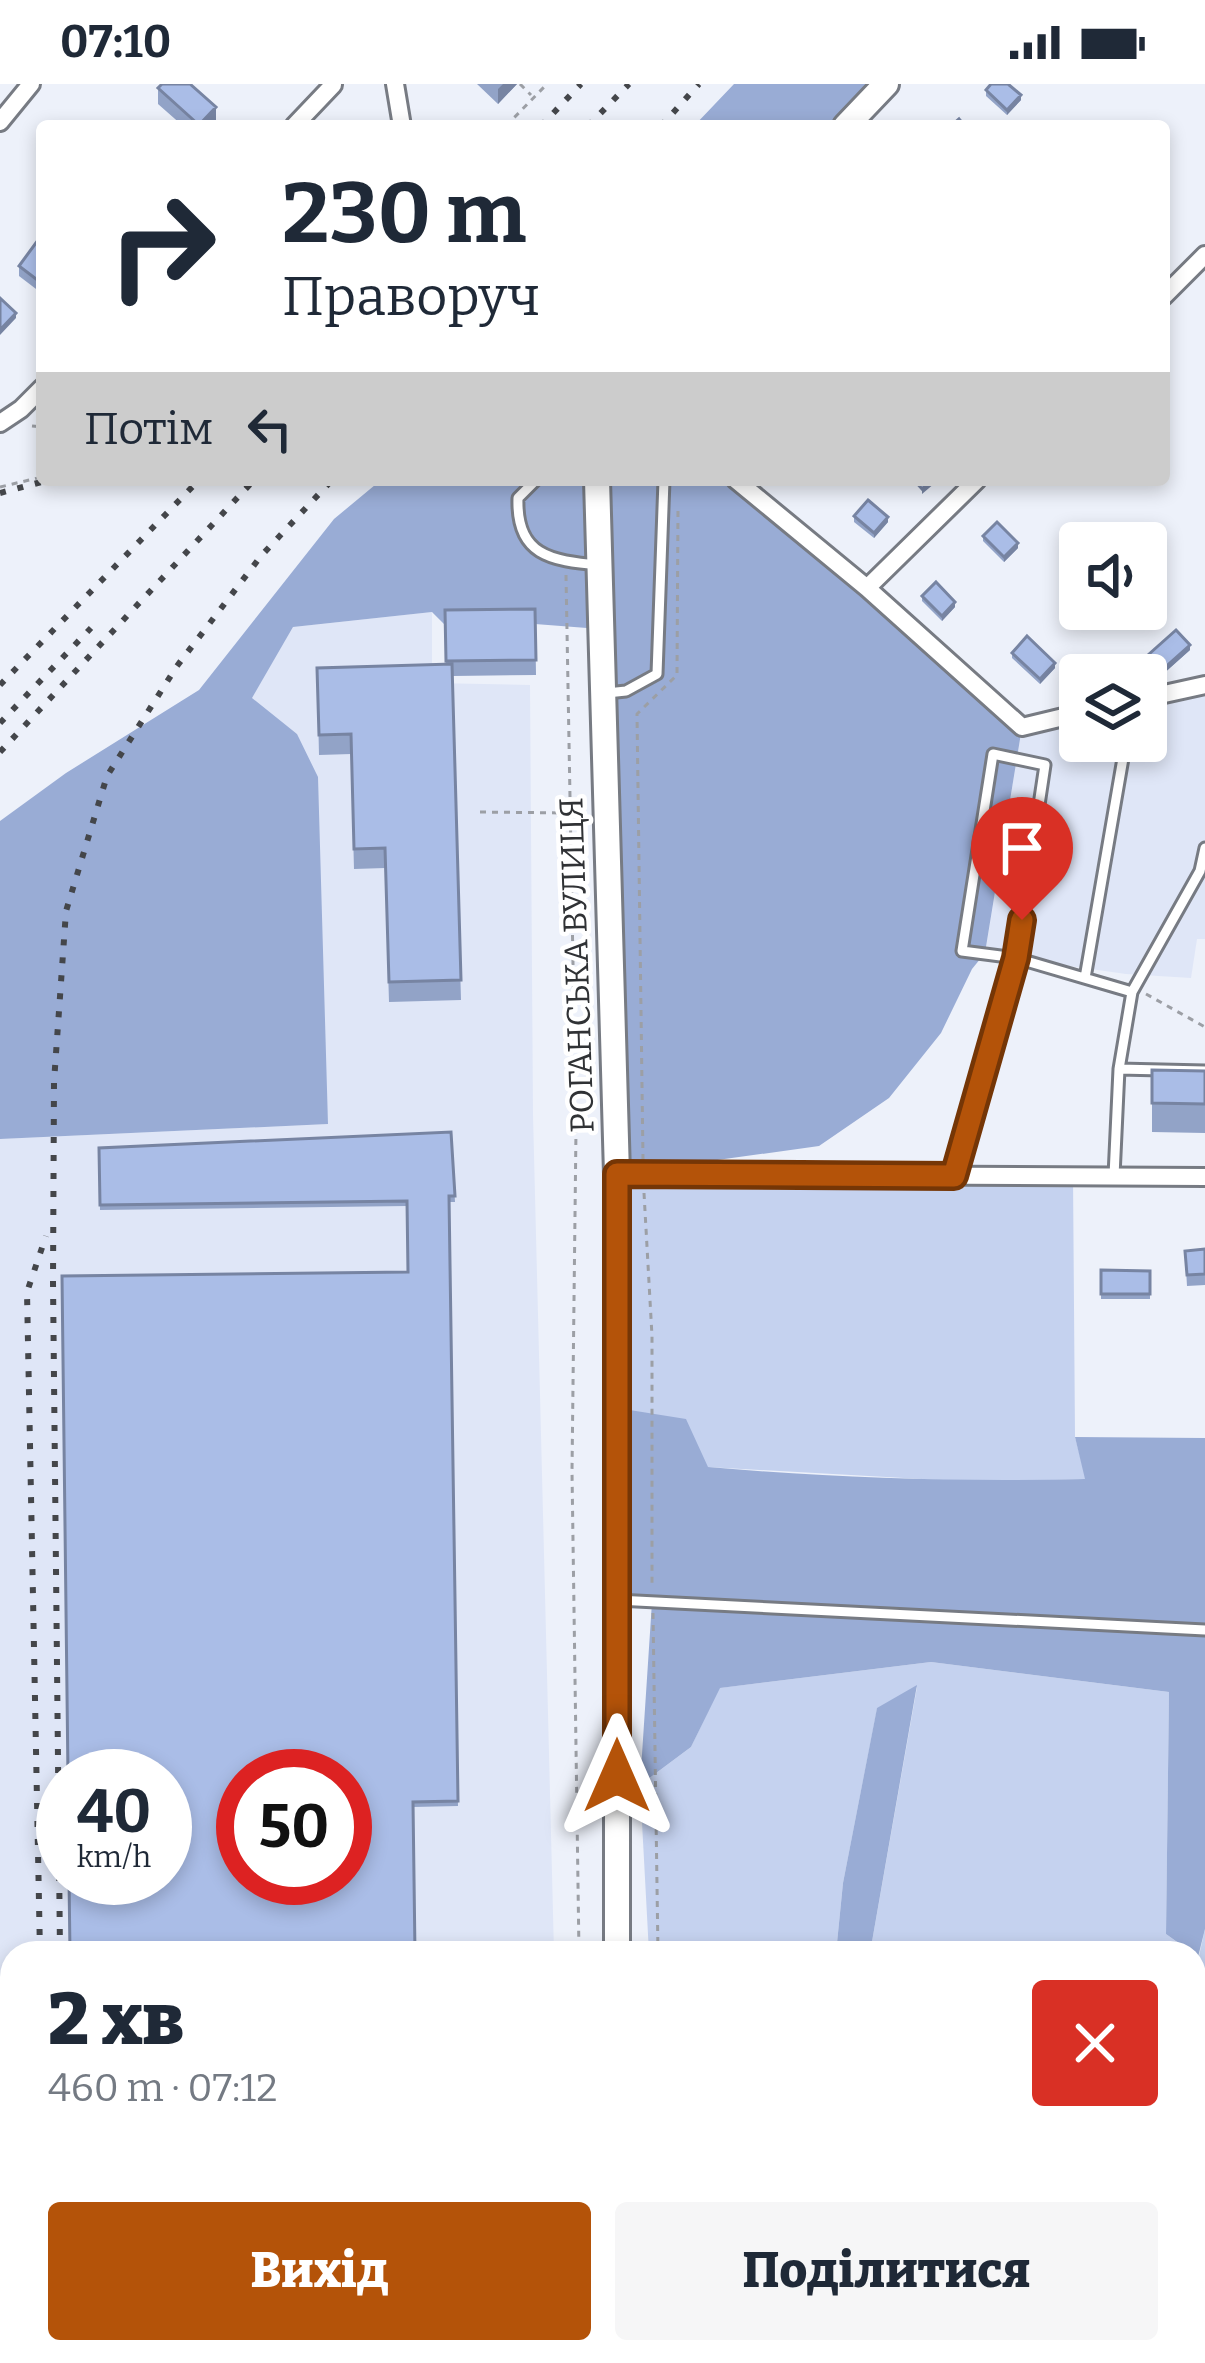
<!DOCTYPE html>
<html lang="uk">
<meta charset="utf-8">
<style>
:root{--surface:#fff;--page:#f6f6f7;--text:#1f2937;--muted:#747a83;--accent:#b45309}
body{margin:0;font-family:Bitter,serif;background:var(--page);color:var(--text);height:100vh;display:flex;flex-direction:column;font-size:45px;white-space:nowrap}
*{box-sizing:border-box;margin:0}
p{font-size:39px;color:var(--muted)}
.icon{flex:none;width:66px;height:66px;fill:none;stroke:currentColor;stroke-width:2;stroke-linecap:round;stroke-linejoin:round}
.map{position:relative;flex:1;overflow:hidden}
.drawer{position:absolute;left:0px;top:1857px;width:1206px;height:423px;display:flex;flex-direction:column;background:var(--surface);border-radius:36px 36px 0 0;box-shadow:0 6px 18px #0003}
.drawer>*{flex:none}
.guide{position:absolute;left:36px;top:36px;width:1134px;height:366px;border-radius:12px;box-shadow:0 6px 18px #0003;background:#fff;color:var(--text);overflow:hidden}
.buttons{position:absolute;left:1059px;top:438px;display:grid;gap:24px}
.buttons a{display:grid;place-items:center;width:108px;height:108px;border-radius:12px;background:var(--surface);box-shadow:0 6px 18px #0003;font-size:60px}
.speed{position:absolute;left:36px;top:1665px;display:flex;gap:24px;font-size:60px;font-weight:700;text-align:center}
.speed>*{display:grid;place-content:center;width:156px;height:156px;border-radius:50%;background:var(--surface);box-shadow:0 6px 18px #0003;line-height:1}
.speed small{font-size:30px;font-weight:400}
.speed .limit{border:18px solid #d22;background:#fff;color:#111}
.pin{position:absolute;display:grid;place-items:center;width:102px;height:102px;color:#fff;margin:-123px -51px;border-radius:50% 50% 50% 0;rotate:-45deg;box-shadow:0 0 12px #0007}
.pin .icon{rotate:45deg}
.me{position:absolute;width:132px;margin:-66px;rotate:0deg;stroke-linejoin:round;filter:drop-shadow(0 0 9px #0008)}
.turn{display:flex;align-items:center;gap:42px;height:252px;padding:0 48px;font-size:54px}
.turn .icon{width:156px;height:156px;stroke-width:2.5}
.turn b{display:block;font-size:84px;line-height:102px}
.then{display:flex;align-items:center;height:114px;padding:0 48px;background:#0003;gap:24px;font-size:45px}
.round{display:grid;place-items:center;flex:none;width:126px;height:126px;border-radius:12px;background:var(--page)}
.summary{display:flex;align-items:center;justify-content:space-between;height:204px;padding:0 48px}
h1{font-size:72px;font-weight:800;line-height:90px}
.primary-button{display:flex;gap:24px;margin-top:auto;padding:24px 48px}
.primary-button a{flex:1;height:138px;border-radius:12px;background:var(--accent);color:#fff;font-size:48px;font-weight:800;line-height:138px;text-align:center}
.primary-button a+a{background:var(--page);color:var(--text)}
.status{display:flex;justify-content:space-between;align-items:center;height:84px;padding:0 60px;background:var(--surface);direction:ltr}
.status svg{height:33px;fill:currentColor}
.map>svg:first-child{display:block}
</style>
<div class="status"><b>07:10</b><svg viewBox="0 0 49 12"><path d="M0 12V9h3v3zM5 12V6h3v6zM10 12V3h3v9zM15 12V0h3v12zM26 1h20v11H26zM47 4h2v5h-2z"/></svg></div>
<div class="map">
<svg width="1205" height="2279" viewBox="0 0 1205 2279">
<rect width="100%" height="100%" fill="#edf1fa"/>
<!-- built -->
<path fill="#dfe6f7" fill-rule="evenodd" d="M432 528V599L530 601 533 1031 554 1869H12V2180H0V1055L328 1040 297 650 251 615 293 543ZM63 1692H165V1794H63ZM243 1692H345V1794H243Z
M1205 601V855H1197L1191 894 1126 890 985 870 1022 643 1080 629V657H1146V614Z"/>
<!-- green -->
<path fill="#c5d2ef" d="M617 1090 1073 1092 1075 1353 1086 1395 975 1398 707 1383 617 1323Z
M931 1578 1169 1608 1166 1850 1192 1869H870L917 1603 877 1625 843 1799 836 1869H649L640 1701 691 1663 719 1604Z
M1205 1845V2226H1194V1870L1199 1872Z"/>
<!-- forest -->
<path fill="#99acd5" d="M734 0H886L846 42H694Z
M381 396H736L1022 643 985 869 972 885 941 949 889 1014 819 1062 617 1090 600 545 535 540 445 541 432 528 293 543 252 614 297 650 318 693 328 1040 0 1055V737L66 689 199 606 334 435Z
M617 1324 686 1335 708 1383C834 1394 959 1398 1085 1395L1075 1353 1205 1354V1845L1198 1873 1166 1850 1169 1608 931 1578 720 1604 691 1663 640 1701 652 1518 617 1516Z
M917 1601 870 1869H836L843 1799 877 1624Z"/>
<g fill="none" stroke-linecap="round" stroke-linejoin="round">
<defs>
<path id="lane" d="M536 396 518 414C516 471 550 477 600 481
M607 609 626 607 657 590 664 396
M1085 894 1126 657
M1132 908 1200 787 1205 764
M954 1092 1016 874 1045 681 993 670 962 867 1016 874 1132 908 1119 985
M1114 1092 1119 985 1205 987
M617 1516 1205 1546"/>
<path id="street" d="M395 0 402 42
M0 38 31 0
M294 42 333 1
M1164 212 1205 171
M0 339 21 325 42 304
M736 396 867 504 1022 643 1080 629
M867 504 977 396
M1146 614 1205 601
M617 1090 1205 1093
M0 2273 457 2279"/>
<path id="secondary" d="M846 42 886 0
M597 396 617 1090V1869
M616 2279V2268"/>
</defs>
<!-- lane casing -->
<use href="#lane" stroke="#777b83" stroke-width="15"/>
<!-- street casing -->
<use href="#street" stroke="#777b83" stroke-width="22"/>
<!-- secondary casing -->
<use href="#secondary" stroke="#777b83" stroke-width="30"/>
<!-- path -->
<path stroke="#9c9fa5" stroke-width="3" stroke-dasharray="6 6" stroke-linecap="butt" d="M520 0 531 11
M506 42 547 0
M32 342 42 343
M0 403 42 393
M566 491 576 1046 572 1387 579 1869
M480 728 569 729
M1146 910 1205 943
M643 1076 637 630 677 591 678 424
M644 1109 652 1252V1501
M653 1529 658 1869
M577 2279V2268
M660 2279V2268"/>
<!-- lane -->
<use href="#lane" stroke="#fff" stroke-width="9"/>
<!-- street -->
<use href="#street" stroke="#fff" stroke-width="16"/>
<!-- secondary -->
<use href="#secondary" stroke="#fff" stroke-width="24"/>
<!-- rail -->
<path stroke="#44464a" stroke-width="6" stroke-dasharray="6 12" stroke-linecap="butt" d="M541 42 581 0
M588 42 629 0
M661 42 699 0
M0 409 49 396
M0 601 199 396
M0 639 91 544
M0 668 254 396
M40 1869 27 1208 46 1152
M60 1869 53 1198 54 998 66 827 107 692 177 582 261 472 332 396"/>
</g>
<!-- wall -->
<path fill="#92a3c7" d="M477 0H517L498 20Z
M158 4 216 38 212 42H183L158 20Z
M986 6 1021 16 1007 31 986 12Z
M41 152 40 208 19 192V182Z
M854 432 888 438 874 454 854 438Z
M983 452 1018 464 1004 478 983 457Z
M922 512 955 523 942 537 922 517Z
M535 525 536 591 452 592 461 916 389 918 385 784 354 785 351 670 319 671 317 584 446 580 445 526Z
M1190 566 1162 591 1148 576V571Z
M1012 569 1055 584 1040 600 1012 574Z
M1152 986 1205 987V1049L1152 1048Z
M451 1048 455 1118H449L458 1722 413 1723 407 1122 100 1126 99 1064Z
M1205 1165V1201L1187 1202 1185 1167Z
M1101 1186 1150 1187V1215H1101Z"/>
<!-- shaded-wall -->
<path fill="#7784a2" d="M503 0H517L498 20V5Z
M1021 11V16L1007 31V26Z
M216 23V38L212 42H199Z
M16 229V234L0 251V246Z
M933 396H935V399L922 410V405Z
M888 433V438L874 454V449Z
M1018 459V464L1004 478V473Z
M955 518V523L942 537V532Z
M1190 561V566L1162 591V586Z
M1055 579V584L1040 600V595Z"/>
<!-- building -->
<path fill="#aabde7" stroke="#7784a2" stroke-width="3" fill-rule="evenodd" d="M162 0H190L216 23 199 41 158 4Z
M991 0H1008L1021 11 1007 26 986 6Z
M959 35 965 42H951Z
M41 152 42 196 40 198 19 182Z
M0 214 16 229 0 246Z
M914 396H933L922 405Z
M868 416 888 433 874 449 854 432Z
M997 438 1018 459 1004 473 983 452Z
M936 498 955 518 942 532 922 512Z
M535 525 536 576 446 577 445 526Z
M1176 546 1190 561 1162 586 1148 571Z
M1027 552 1055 579 1040 595 1012 569Z
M452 580 461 896 389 898 385 764 354 765 351 650 319 651 317 584Z
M1152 986 1205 987V1020L1152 1019Z
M451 1048 455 1112H449L458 1717 413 1718 415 1869H70L69 1794H165V1692H68L62 1192 408 1188 407 1117 100 1121 99 1064ZM243 1692H345V1794H243Z
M1205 1165V1190L1187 1191 1185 1167Z
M1101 1186 1150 1187V1210H1101Z"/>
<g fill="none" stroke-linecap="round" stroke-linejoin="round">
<defs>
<path id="route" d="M617 1692V1090L954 1092 1016 874 1022 836"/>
</defs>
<!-- route casing -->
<use href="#route" stroke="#753606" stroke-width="30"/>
<!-- route -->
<use href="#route" stroke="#b45309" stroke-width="21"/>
</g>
<g text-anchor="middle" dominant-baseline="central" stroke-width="9" stroke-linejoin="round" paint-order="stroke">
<!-- street labels -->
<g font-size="33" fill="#303235" stroke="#fff">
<text transform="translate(577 881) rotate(-92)">РОГАНСЬКА ВУЛИЦЯ</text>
</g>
</g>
</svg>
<div class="buttons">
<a><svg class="icon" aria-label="sound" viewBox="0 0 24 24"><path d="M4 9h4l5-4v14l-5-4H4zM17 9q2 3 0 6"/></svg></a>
<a><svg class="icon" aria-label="layers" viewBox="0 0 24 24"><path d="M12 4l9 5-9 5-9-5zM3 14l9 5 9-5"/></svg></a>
</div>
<div class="speed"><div>40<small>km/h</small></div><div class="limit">50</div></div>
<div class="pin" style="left:1022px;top:836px;background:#d93025"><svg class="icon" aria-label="arrive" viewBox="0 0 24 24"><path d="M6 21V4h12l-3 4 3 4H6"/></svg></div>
<svg class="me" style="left:617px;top:1692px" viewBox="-20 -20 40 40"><path d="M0-17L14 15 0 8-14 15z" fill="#b45309" stroke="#fff" stroke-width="4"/></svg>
<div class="guide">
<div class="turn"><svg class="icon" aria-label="right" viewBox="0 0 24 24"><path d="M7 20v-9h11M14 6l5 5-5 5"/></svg><div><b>230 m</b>Праворуч</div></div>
<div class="then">Потім<svg class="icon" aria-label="left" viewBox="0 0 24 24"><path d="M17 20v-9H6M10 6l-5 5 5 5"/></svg></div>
</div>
<section class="drawer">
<div class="summary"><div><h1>2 хв</h1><p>460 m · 07:12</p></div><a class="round" style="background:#d93025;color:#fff"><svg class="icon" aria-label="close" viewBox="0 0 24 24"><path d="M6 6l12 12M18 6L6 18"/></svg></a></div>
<div class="primary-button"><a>Вихід</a><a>Поділитися</a></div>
</section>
</div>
